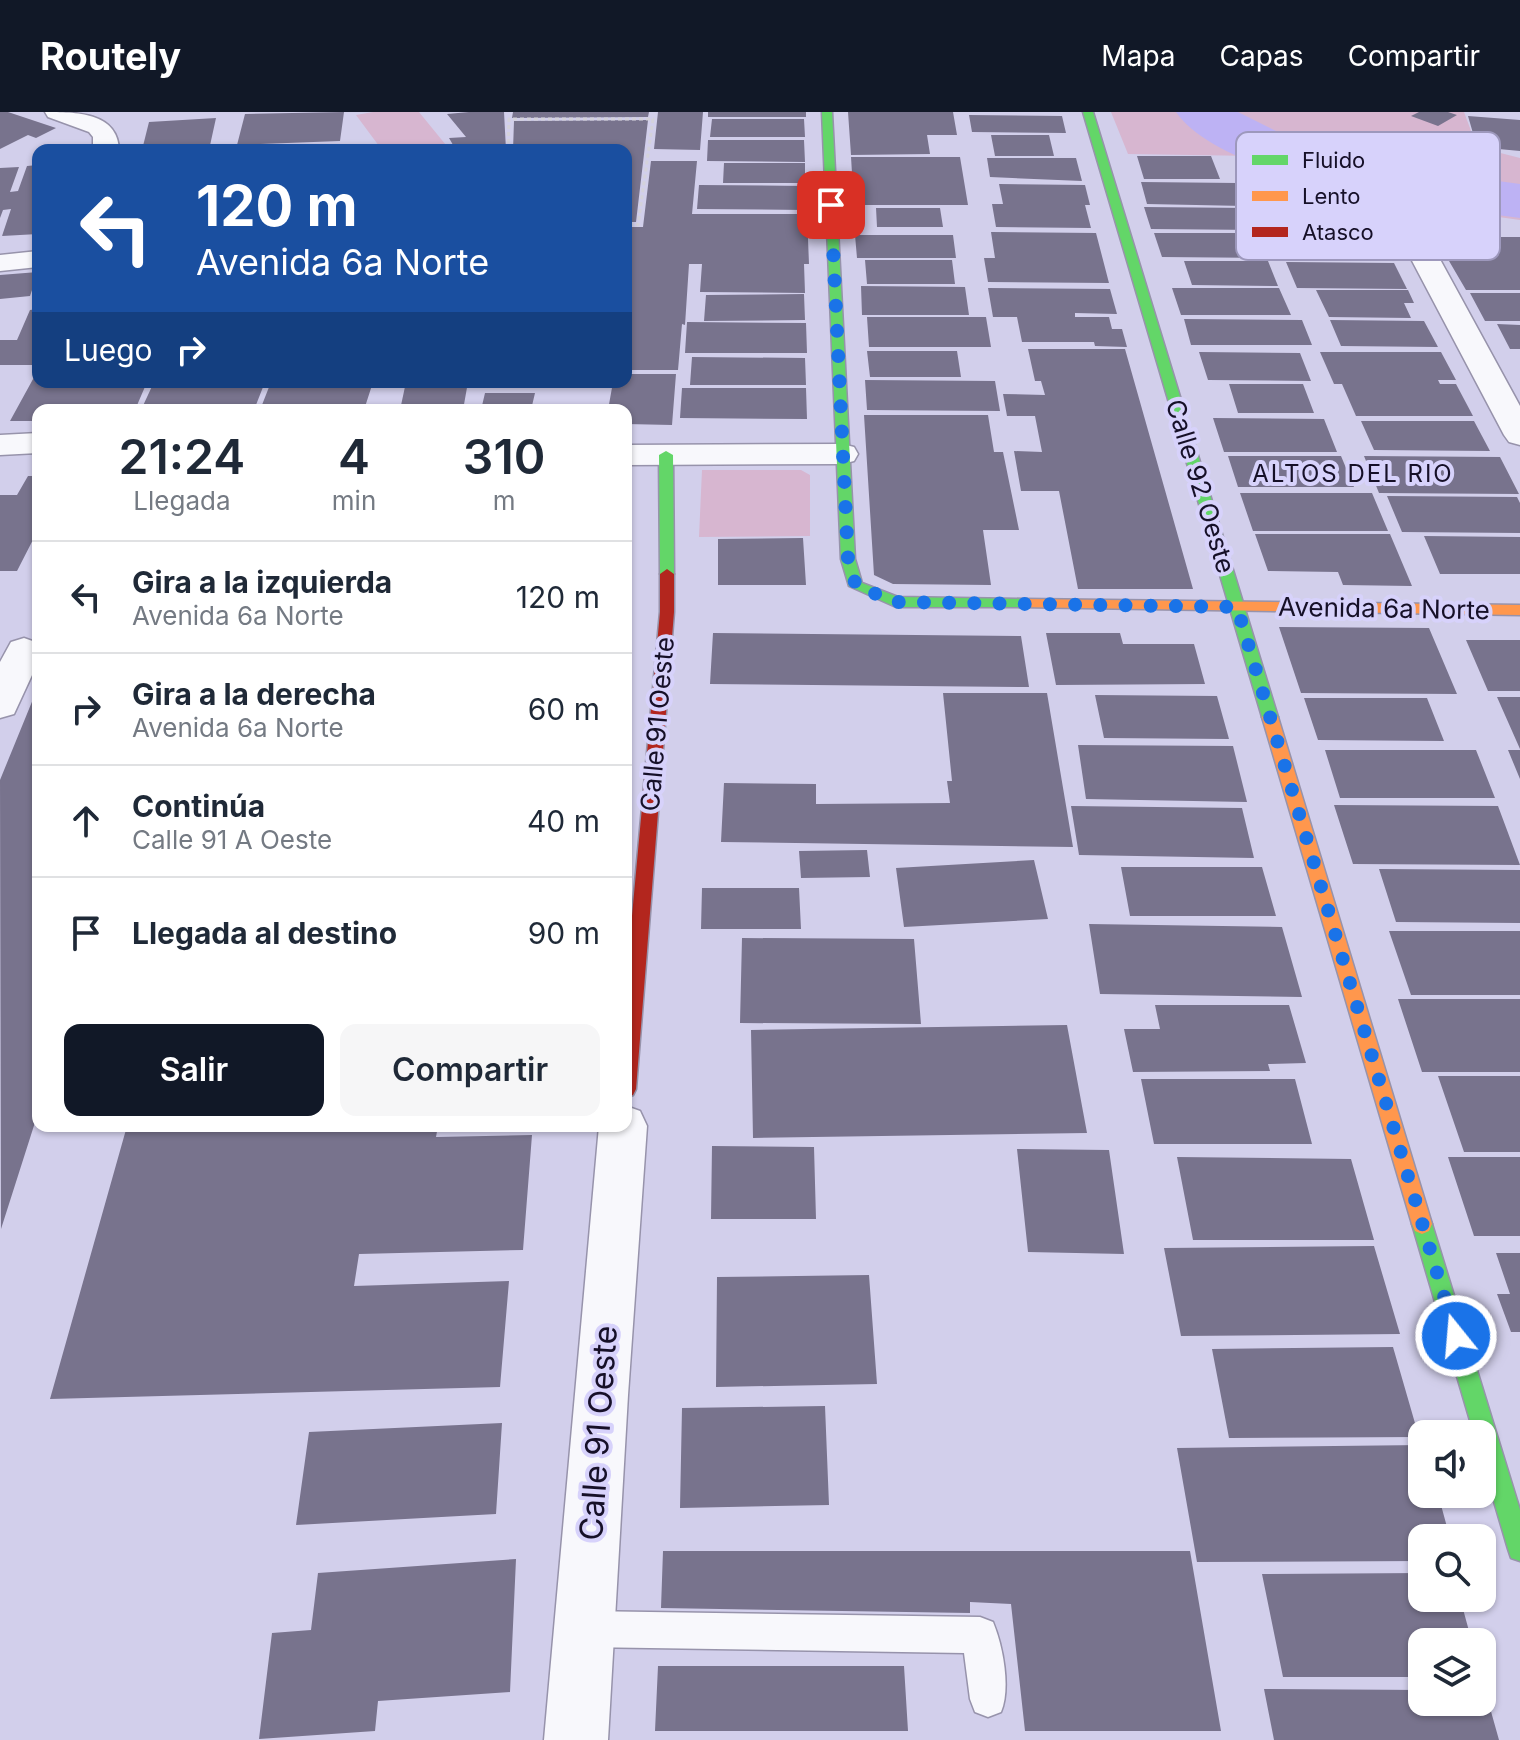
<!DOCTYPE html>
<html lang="es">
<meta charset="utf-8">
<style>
:root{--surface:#fff;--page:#f6f6f7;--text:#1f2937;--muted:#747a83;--line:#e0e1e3;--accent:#111827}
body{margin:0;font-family:Inter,sans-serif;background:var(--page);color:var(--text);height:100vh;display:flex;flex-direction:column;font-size:30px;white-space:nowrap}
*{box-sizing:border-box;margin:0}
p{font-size:26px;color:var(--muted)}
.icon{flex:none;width:44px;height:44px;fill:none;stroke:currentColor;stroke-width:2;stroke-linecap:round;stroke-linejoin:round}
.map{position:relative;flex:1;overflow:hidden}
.sheet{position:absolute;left:32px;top:292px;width:600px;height:728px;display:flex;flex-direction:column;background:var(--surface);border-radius:16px;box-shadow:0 2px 6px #0004}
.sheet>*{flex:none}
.hud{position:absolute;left:32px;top:32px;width:600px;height:244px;border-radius:16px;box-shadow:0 2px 6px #0004;background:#1a4fa0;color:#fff;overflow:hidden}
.controls{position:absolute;left:1408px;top:1308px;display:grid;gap:16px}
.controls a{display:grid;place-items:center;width:88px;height:88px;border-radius:16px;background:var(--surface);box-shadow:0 2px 6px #0004;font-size:40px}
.pin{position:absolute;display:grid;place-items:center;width:68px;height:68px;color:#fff;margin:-34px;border-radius:16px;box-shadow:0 4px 12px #0006}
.me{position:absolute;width:88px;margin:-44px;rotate:343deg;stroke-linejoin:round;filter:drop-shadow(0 0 6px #0008)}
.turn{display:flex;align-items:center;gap:28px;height:168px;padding:0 32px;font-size:36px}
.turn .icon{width:104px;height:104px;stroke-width:2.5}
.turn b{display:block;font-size:56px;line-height:68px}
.then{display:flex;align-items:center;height:76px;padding:0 32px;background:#0003;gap:16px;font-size:30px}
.eta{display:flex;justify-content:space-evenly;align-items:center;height:136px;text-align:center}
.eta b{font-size:48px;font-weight:600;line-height:56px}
.primary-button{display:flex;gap:16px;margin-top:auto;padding:16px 32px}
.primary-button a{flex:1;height:92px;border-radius:16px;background:var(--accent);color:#fff;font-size:32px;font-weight:600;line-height:92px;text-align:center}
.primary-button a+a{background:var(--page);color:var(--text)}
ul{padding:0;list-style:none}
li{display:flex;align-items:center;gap:24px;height:112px;padding:0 32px;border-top:2px solid var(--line)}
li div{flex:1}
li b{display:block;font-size:30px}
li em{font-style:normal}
header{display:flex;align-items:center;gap:48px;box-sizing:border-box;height:112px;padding:0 40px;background:var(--accent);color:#fff}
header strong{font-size:38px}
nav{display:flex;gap:44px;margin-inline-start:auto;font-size:28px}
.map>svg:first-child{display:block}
</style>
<header>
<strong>Routely</strong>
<nav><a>Mapa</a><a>Capas</a><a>Compartir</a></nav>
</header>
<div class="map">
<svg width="1520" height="1628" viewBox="0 0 1520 1628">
<rect width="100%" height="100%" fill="#d2cfeb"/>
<!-- green -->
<path fill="#d7b6d0" d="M373 0H419L450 38H382L356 3Z
M1111 0H1464L1477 35 1520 46V108L1327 81 1254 44 1128 42Z
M702 358H801L810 363V424L699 425Z"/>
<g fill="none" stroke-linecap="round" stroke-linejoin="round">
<!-- river -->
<path fill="#bdb2f4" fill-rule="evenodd" d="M1176 0H1238L1294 28 1333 41 1396 55 1520 72V106C1438 95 1224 70 1176 0Z"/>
</g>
<!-- building -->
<path fill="#78738d" d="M0 0H8L56 16 36 26 28 23 0 37Z
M344 0 340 29 237 33 245 2Z
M469 0H504L506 38H456L449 26 466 25 447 2Z
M513 0H649L648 5 512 6Z
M658 0H703L700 38 654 37Z
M708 0H806V5H708Z
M848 0H953L957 23H927L930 42 851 43Z
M1419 0H1448L1457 3 1438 14 1411 4Z
M969 3 1062 4 1066 21 972 20Z
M1468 4 1520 8V39L1477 35Z
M216 6 209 38H142L149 10Z
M712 7H804L805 25H710Z
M648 8 636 110H626V38H513L514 9Z
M991 23H1049L1054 44H995Z
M708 28H804L805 50 707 49Z
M1137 44H1211L1220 67H1144Z
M851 45H960L968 93H854Z
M987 46H1076L1082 69 990 65Z
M651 49H697L692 102H807L809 152H804L805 181 700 180 702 152H689L685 213 682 212 678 258H626V115H643Z
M724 51H805V71H723Z
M38 53V122L2 124 11 97 3 98 0 106V56L19 55 10 80 18 79 27 54Z
M1141 70 1237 71 1245 94 1147 92Z
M999 72 1085 73 1090 93H1085L1091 116 996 115 992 92H1003Z
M699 73 805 74V98L697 97Z
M1144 95 1249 96 1258 118 1151 117Z
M876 96H940L943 115H877Z
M991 120 1096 121 1109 171 988 170 984 146H995Z
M1154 121H1267L1277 146 1162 145Z
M855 123H953L956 146H857Z
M1435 125H1520V178H1466Z
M865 148H952L955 172H867Z
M1184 149H1268L1278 174 1192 173Z
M1286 150 1394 151 1407 177 1297 176Z
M38 160 30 184 0 187V163Z
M861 174 965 175 969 203H862Z
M988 176 1110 177 1117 202 1075 201V205H1109L1112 217H1122L1127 235 1095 234 1094 230H1022L1017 205H993Z
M1172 176H1279L1291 203H1181Z
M1316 178H1408L1414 191H1404L1411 206 1329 205Z
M1470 181H1520V209H1485Z
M804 182 805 208 704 209 706 183Z
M38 197V253H0V228H17L30 198Z
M867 205H986L991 235H869Z
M1184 207 1302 208 1312 233H1191Z
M1330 208 1424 209 1438 235 1341 234Z
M687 210 806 211 807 241H685Z
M1497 212 1520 213V237H1510Z
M1028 237H1125L1193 477H1078L1059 379H1021L1014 339 1042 340 1035 304H1007L1003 282 1045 283 1041 269H1035Z
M867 239H957L961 265H870Z
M1199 240 1300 241 1311 269 1208 268Z
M1320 240H1441L1456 268H1438L1440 272H1456L1473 304H1356L1342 272H1334Z
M692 245 805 246 806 273H690Z
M38 258V270H147L135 298H38V309H10Z
M626 262H676L672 313 626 312V298H608L613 270H626Z
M865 268 995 269 1000 299 867 298Z
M154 270H265L254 298H141Z
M271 270H373L364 298H260Z
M406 270H468L463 298H400Z
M1229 272H1303L1314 301H1238Z
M682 276H806L807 307 680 306Z
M485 281H535L531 298H481Z
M864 303H988L994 340H1003L1019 418H983L991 473 893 472 874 463Z
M1213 306 1324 307 1337 340H1224Z
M1361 309H1474L1490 339 1374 338Z
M1228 344H1341L1354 375H1238Z
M1364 344 1500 345 1519 382 1379 381Z
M28 364H38V418L17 459H0V383H17Z
M1240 381H1372L1388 419H1253Z
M1387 384 1517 385 1520 391V421L1402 420Z
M1255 422H1390L1412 474 1343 473 1338 460 1268 459Z
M1424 424 1520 425V462H1440Z
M803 426 806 473H718V427Z
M1279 515 1429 516 1457 582 1301 581Z
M713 521 1021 524 1029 575 710 572Z
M1046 521H1120L1123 532H1194L1205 572 1056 573Z
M1466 528H1520V579H1488Z
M38 575V1001L1 1117 0 668Z
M943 581H1047L1073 735 721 730 724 671 816 672V692L950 691 947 669H952Z
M1095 583 1217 584 1229 627 1104 626Z
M1497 585H1520V637Z
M1304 586H1427L1444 629 1318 628Z
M1078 633 1233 634 1247 690 1086 687Z
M1325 638H1476L1495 686H1340Z
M1508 638H1520V667Z
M1334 693 1498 694 1520 753 1353 752Z
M1071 694 1242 696 1254 746 1079 743Z
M867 738 870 765 801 766 799 739Z
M1034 748 1048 807 904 815 896 756Z
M1121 755H1262L1276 804H1130Z
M1379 757 1520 758V811L1396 810Z
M702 776H799L801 817H701Z
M1089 812 1282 815 1302 885 1100 882Z
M1389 819H1520V883H1411Z
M742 826 914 827 921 912 740 911Z
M1398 887H1520V960H1422Z
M1155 893H1289L1306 951 1268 952 1270 959 1133 960 1124 917H1160Z
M1067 913 1087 1021 753 1026 751 918Z
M1438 964H1520V1040H1464Z
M1141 967H1295L1312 1032H1154Z
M127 1014H438L436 1025 532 1023 523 1138 359 1142 354 1174 509 1169 500 1275 50 1287Z
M712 1034 814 1035 816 1107H711Z
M1017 1037 1109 1038 1124 1142 1028 1140Z
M1177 1045 1351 1047 1374 1128H1193Z
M1448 1045H1520V1124H1474Z
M1374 1134 1400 1222 1181 1224 1164 1136Z
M1496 1141H1520V1220H1511L1497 1182H1510Z
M869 1163 877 1272 716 1275 717 1165Z
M1393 1235 1419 1325 1229 1326 1212 1237Z
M825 1294 829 1393 680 1396 682 1296Z
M502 1311 496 1402 296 1413 309 1320Z
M1422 1333V1382H1438L1450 1426H1422V1449L1197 1450 1177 1336Z
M663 1439H1190L1221 1619H1025L1011 1492 970 1490V1501L661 1496Z
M516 1447 510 1580 378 1589 375 1619 259 1627 272 1521 311 1518 318 1461Z
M1422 1461V1486H1460L1472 1530H1422V1565H1283L1262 1462Z
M658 1554H904L908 1619H655Z
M1264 1577 1422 1578V1590H1482V1578H1485L1499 1628H1274Z"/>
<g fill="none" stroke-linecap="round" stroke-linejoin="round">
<defs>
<path id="lane" d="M584 1499 980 1505 993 1510C1003 1534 1011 1576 1001 1600L988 1605 975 1600 970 1587 964 1541 584 1535 571 1530 566 1517 571 1504Z"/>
<path id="street" d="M45 0C75 0 118 0 119 38H93V25L89 20 48 5Z
M1404 99 1414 101 1418 107 1520 294V333L1509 330 1504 323 1390 107 1394 101Z
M38 139V155L0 159V143Z
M38 321V341L0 343V323Z
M842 332 854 335 858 342 854 349 842 352 626 353V333Z
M24 526 38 531V550L14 602 0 606V550L11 530Z
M626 994 640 999 647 1014 628 1283 608 1628H544L599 1014H626Z"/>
<path id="fast" d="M822 0H832L855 447 862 471 898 485 1024 487 1031 492 1029 495H896L849 474 841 447Z
M1083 0H1093L1278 605 1276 609H1264L1262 605Z
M666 339 673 343 674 462 667 467 660 462 659 343Z
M1422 1102 1429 1105 1432 1112 1520 1398V1449L1511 1446 1508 1437 1482 1349V1322H1474L1412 1112 1415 1105Z"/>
<path id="slow" d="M1024 487 1520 493V503L1019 495V489Z
M1270 599 1278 605 1432 1112 1429 1119 1422 1122 1415 1119 1412 1112 1262 605Z"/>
<path id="jam" d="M667 457 674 462V500L636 977 633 983 626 986V869L660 500V462Z"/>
</defs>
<!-- lane casing -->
<use href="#lane" stroke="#9793ab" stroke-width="3"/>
<!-- street casing -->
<use href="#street" stroke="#9793ab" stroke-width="3"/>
<!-- fast casing -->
<use href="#fast" stroke="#9793ab" stroke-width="3"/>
<!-- slow casing -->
<use href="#slow" stroke="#9793ab" stroke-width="3"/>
<!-- jam casing -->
<use href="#jam" stroke="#9793ab" stroke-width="3"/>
<!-- path -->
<path stroke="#d4d2db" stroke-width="3" stroke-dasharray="4 3" stroke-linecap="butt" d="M508 38 509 7H653L638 113 626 112"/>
<!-- lane -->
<use href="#lane" fill="#f8f8fc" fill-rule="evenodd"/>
<!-- street -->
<use href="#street" fill="#f8f8fc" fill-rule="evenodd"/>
<!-- fast -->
<use href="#fast" fill="#63d668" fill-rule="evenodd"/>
<!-- slow -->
<use href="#slow" fill="#ff974d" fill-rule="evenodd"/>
<!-- jam -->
<use href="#jam" fill="#b3261e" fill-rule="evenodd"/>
</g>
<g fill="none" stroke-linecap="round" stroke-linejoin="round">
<!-- route -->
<path stroke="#1a73e8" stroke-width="14" stroke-dasharray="0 25.2" d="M831 93 848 447 856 474 896 490 1237 495 1456 1224"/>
</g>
<g text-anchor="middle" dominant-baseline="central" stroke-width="8" stroke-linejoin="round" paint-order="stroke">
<!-- far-neighbourhood labels -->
<g font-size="24" letter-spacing="2" fill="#161028" stroke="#d7d2fb">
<text x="1353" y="361">ALTOS DEL RIO</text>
</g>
<!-- street labels -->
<g font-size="26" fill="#161028" stroke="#d7d2fb">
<text transform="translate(1201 374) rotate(73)">Calle 92 Oeste</text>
<text transform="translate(1384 496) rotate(1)">Avenida 6a Norte</text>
<text transform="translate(657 612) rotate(-85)">Calle 91 Oeste</text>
</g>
<!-- near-street labels -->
<g font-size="32" fill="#161028" stroke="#d7d2fb">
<text transform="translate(598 1321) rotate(-86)">Calle 91 Oeste</text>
</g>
</g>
<!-- legend -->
<rect x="1236" y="20" width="264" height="128" rx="12" fill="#d7d2fb" stroke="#9d98bc" stroke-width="2"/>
<rect x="1252" y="43" width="36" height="10" fill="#63d668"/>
<rect x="1252" y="79" width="36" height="10" fill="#ff974d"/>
<rect x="1252" y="115" width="36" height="10" fill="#b3261e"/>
<g font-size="22" fill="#161028">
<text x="1302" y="56">Fluido</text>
<text x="1302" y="92">Lento</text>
<text x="1302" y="128">Atasco</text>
</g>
</svg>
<div class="controls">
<a><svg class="icon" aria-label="sound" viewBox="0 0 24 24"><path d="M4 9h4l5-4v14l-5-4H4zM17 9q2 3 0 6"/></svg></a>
<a><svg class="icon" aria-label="search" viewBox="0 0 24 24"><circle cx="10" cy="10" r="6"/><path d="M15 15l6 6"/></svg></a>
<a><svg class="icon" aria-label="layers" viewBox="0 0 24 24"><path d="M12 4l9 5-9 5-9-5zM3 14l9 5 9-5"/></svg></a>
</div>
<div class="pin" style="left:831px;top:93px;background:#d93025"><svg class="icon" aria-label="arrive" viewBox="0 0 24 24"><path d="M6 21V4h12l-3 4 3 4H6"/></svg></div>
<svg class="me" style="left:1456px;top:1224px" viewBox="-20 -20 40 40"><circle r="17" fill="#1a73e8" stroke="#fff" stroke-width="3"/><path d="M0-11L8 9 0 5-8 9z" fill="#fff"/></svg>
<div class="hud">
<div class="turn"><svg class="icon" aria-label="left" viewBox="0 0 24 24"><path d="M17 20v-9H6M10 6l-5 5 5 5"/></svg><div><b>120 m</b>Avenida 6a Norte</div></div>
<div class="then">Luego<svg class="icon" aria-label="right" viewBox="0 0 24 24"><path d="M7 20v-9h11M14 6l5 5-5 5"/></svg></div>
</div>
<section class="sheet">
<div class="eta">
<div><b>21:24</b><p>Llegada</p></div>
<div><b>4</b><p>min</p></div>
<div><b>310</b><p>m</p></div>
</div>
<ul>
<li><svg class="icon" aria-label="left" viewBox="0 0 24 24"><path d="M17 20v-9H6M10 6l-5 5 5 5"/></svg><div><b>Gira a la izquierda</b><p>Avenida 6a Norte</p></div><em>120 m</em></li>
<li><svg class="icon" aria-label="right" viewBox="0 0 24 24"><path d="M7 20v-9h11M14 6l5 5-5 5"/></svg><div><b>Gira a la derecha</b><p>Avenida 6a Norte</p></div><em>60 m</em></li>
<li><svg class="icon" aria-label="ahead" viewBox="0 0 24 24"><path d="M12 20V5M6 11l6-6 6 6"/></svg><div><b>Continúa</b><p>Calle 91 A Oeste</p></div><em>40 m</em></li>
<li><svg class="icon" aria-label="arrive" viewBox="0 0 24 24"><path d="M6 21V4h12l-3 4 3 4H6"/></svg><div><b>Llegada al destino</b></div><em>90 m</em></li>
</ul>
<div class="primary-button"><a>Salir</a><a>Compartir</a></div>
</section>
</div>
